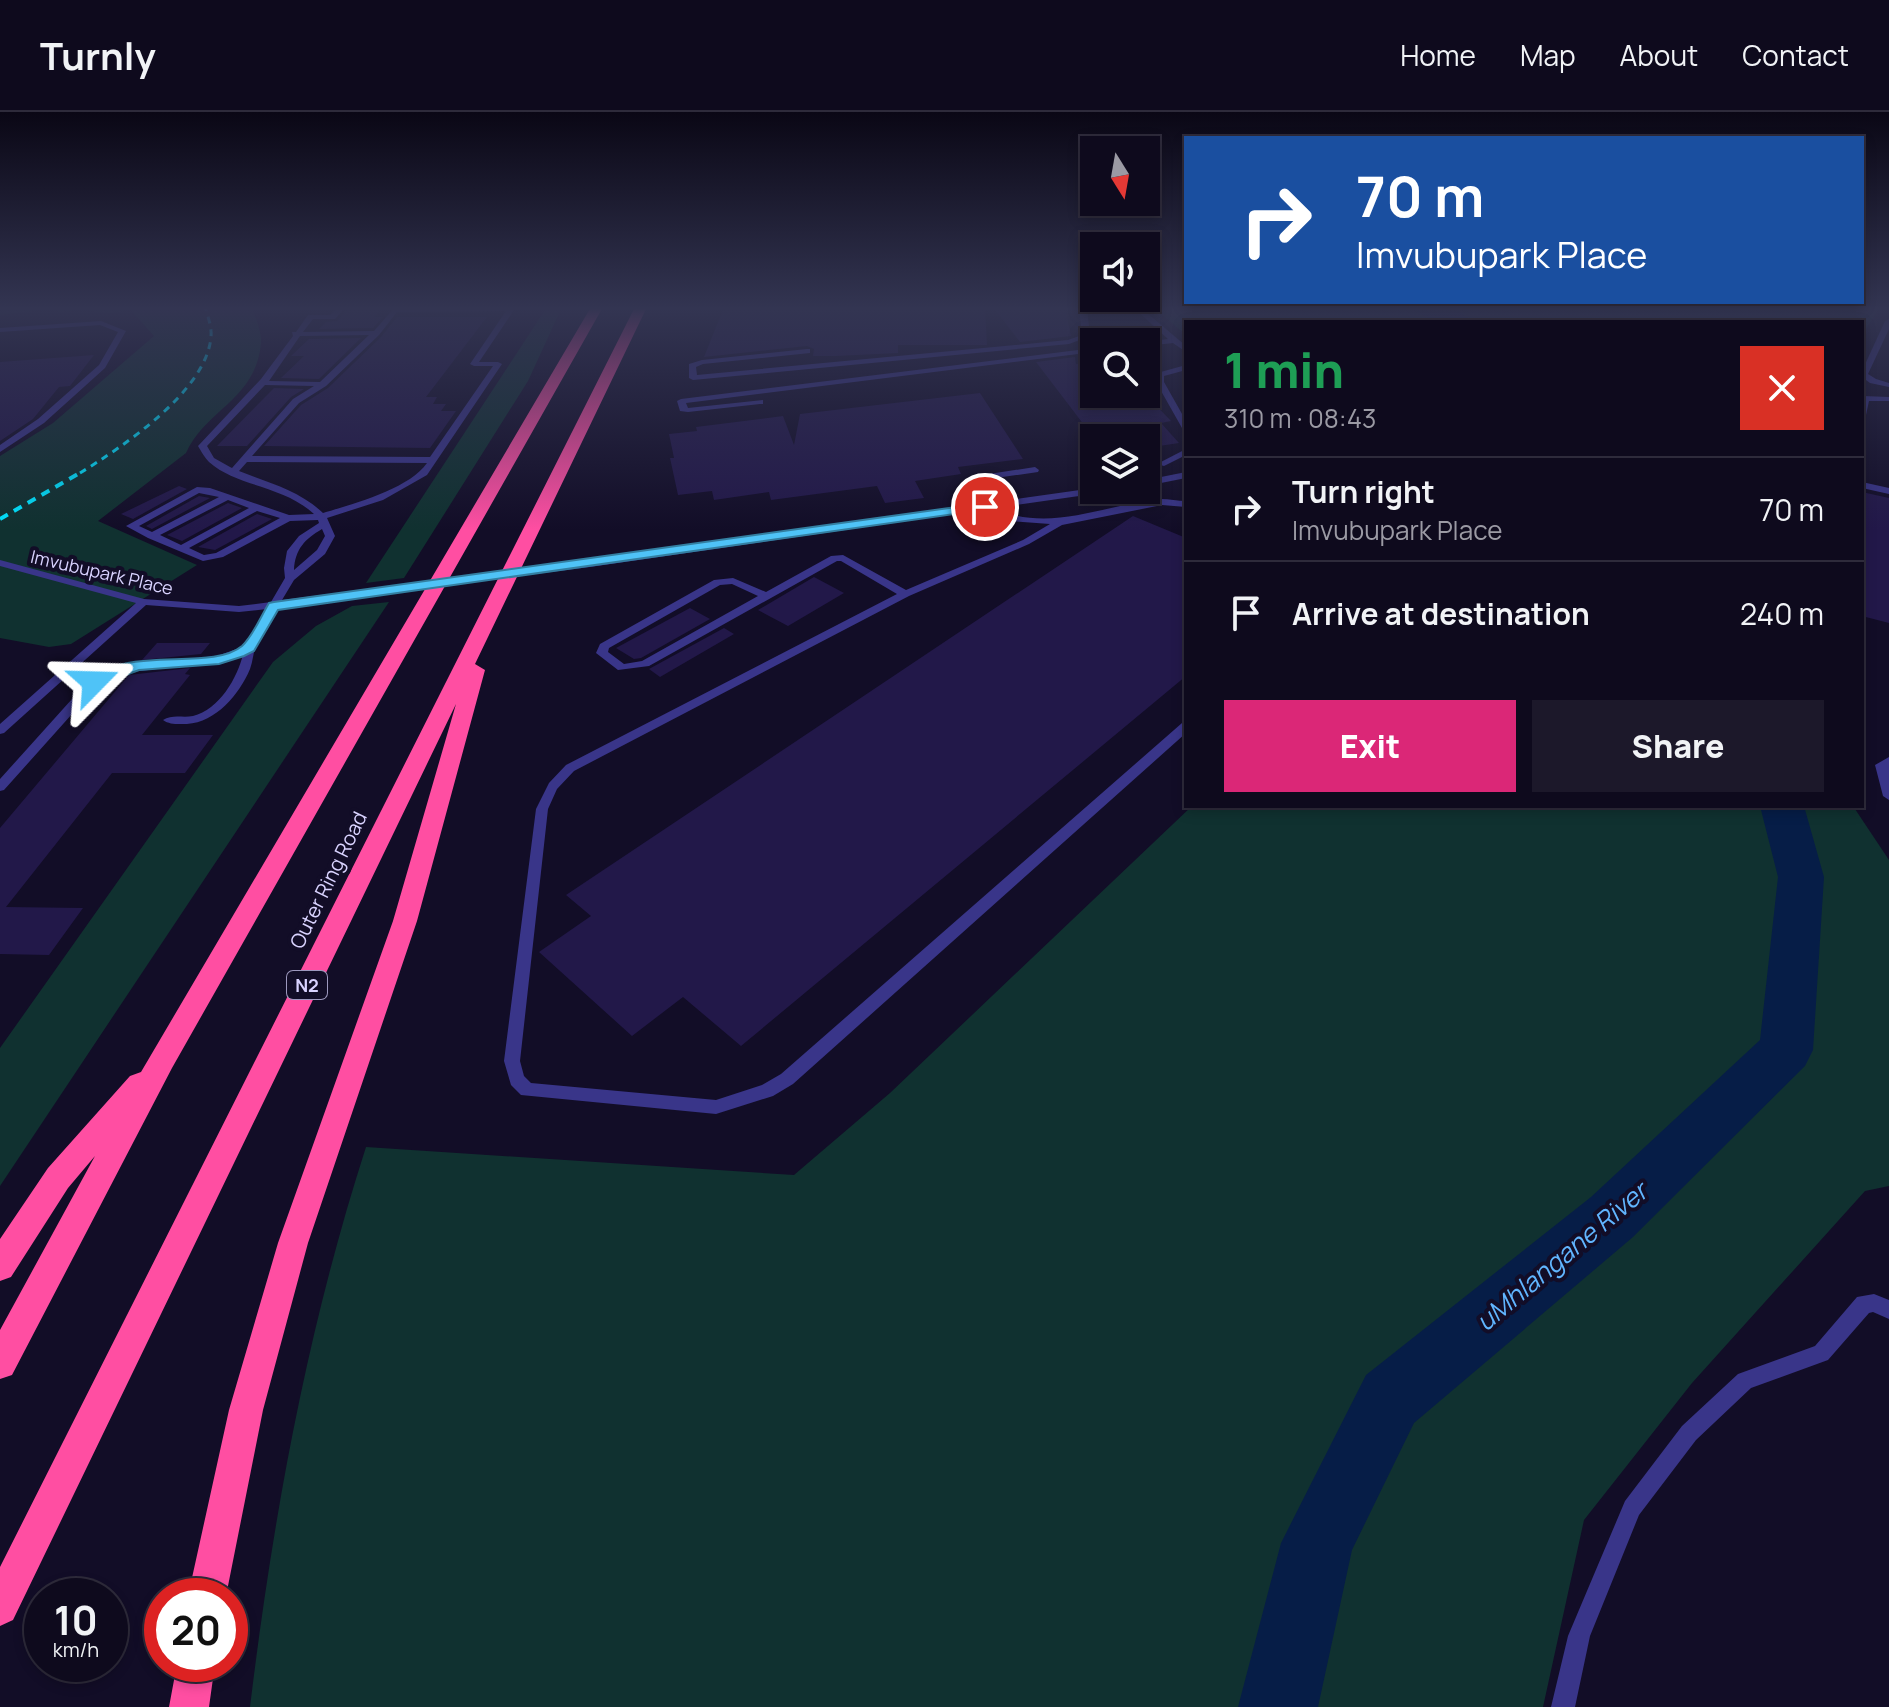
<!DOCTYPE html>
<meta charset="utf-8">
<style>
:root{--surface:#0e0a1d;--page:#1c182a;--text:#f1f3f6;--muted:#9b9aa4;--line:#2e2b3b;--accent:#db2777}
body{margin:0;font-family:Manrope,sans-serif;background:var(--page);color:var(--text);height:100vh;display:flex;flex-direction:column;font-size:30px;white-space:nowrap}
*{box-sizing:border-box;margin:0}
p{font-size:26px;color:var(--muted)}
.icon{flex:none;width:44px;height:44px;fill:none;stroke:currentColor;stroke-width:2;stroke-linecap:round;stroke-linejoin:round}
.map{position:relative;flex:1;overflow:hidden}
.sheet{position:absolute;left:1184px;top:208px;width:680px;height:488px;display:flex;flex-direction:column;background:var(--surface);border-radius:0px;box-shadow:0 4px 12px #0003,0 0 0 2px var(--line)}
.sheet>*{flex:none}
.hud{position:absolute;left:1184px;top:24px;width:680px;height:168px;border-radius:0px;box-shadow:0 4px 12px #0003,0 0 0 2px var(--line);background:#1a4fa0;color:#fff;overflow:hidden}
.needle{width:52px;rotate:169deg}
.tools{position:absolute;left:1080px;top:24px;display:grid;gap:16px}
.tools a{display:grid;place-items:center;width:80px;height:80px;border-radius:0px;background:var(--surface);box-shadow:0 4px 12px #0003,0 0 0 2px var(--line);font-size:40px}
.speed{position:absolute;left:24px;top:1466px;display:flex;gap:16px;font-size:40px;font-weight:700;text-align:center}
.speed>*{display:grid;place-content:center;width:104px;height:104px;border-radius:50%;background:var(--surface);box-shadow:0 4px 12px #0003,0 0 0 2px var(--line);line-height:1}
.speed small{font-size:20px;font-weight:400}
.speed .limit{border:12px solid #d22;background:#fff;color:#111}
.pin{position:absolute;display:grid;place-items:center;width:68px;height:68px;color:#fff;margin:-34px;border:4px solid #fff;border-radius:50%;box-shadow:0 2px 8px #0007}
.me{position:absolute;width:88px;margin:-44px;rotate:68deg;stroke-linejoin:round;filter:drop-shadow(0 0 6px #0008)}
.turn{display:flex;align-items:center;gap:28px;height:168px;padding:0 40px;font-size:36px}
.turn .icon{width:104px;height:104px;stroke-width:2.5}
.turn b{display:block;font-size:56px;line-height:68px}
.round{display:grid;place-items:center;flex:none;width:84px;height:84px;border-radius:0px;background:var(--page)}
.summary{display:flex;align-items:center;justify-content:space-between;height:136px;padding:0 40px}
h1{font-size:48px;font-weight:800;line-height:60px;color:#1e9e55}
.button{display:flex;gap:16px;margin-top:auto;padding:16px 40px}
.button a{flex:1;height:92px;border-radius:0px;background:var(--accent);color:#fff;font-size:32px;font-weight:800;line-height:92px;text-align:center}
.button a+a{background:var(--page);color:var(--text)}
ul{padding:0;list-style:none}
li{display:flex;align-items:center;gap:24px;height:104px;padding:0 40px;border-top:2px solid var(--line)}
li div{flex:1}
li b{display:block;font-size:30px}
li em{font-style:normal}
header{display:flex;align-items:center;gap:48px;box-sizing:border-box;height:112px;padding:0 40px;background:var(--surface);border-bottom:2px solid var(--line)}
header strong{font-size:38px}
nav{display:flex;gap:44px;margin-inline-start:auto;font-size:28px}
.map>svg:first-child{display:block}
</style>
<header>
<strong>Turnly</strong>
<nav><a>Home</a><a>Map</a><a>About</a><a>Contact</a></nav>
</header>
<div class="map">
<svg width="1889" height="1595" viewBox="0 0 1889 1595">
<rect width="100%" height="100%" fill="#120d27"/>
<!-- green -->
<path fill="#103130" d="M0 195H252C255 205 262 220 261 231 256 288 206 297 186 341L98 409 197 453 71 532 49 535 0 526V344L53 311 154 224 129 196C112 206 100 199 83 198 71 197 61 203 49 197L0 203Z
M547 195H562L528 269 404 466 366 471Z
M1153 195H1880L1862 223V210H1186V223Z
M389 490 0 1074V936L273 550 316 514 352 494Z
M1192 694H1853L1889 748V1074L1865 1079 1692 1271 1584 1408 1543 1595H250C273 1405 307 1218 366 1035L794 1063 890 981Z"/>
<g fill="none" stroke-linecap="round" stroke-linejoin="round">
<!-- river -->
<path fill="#061d47" fill-rule="evenodd" d="M1414 195C1433 194 1459 193 1472 210 1452 210 1428 213 1414 195Z
M1760 694H1804L1824 765 1813 938 1805 954 1633 1125 1414 1311 1352 1438 1318 1595H1238L1281 1431 1366 1263 1591 1085 1760 928 1778 765Z"/>
</g>
<!-- building -->
<path fill="#221849" d="M349 195H383L374 205H383L373 216 319 217 326 210 337 209Z
M724 195H985L987 233H898V241L836 244H813L814 237 807 234 704 245Z
M993 195H1065L1071 224 1020 230Z
M397 205H487L426 285H437L433 292H446L441 299H456L430 336 264 334 301 293 328 276 381 225Z
M361 226 319 267 281 266 304 244H291L309 227Z
M94 243 70 274 59 275 33 307 0 329V250Z
M1075 245 1076 252 1094 250V282H1136L1143 290 1152 289 1171 309 1161 311 1179 331 1146 336V326H1094L1036 250Z
M274 276 304 277 291 285 247 334H217Z
M980 281 1023 347 958 355 961 362 915 369 924 386 885 391 877 374 771 388 769 380 714 388 712 379 678 383 670 346H674L669 322 697 319 696 315 783 304 794 333 800 302Z
M179 374 187 377 133 407 121 402Z
M1862 380 1889 386V511L1862 504Z
M199 384 210 386 152 417 146 414Z
M228 391 242 396 182 429 167 423Z
M257 402 272 407 215 438 198 435Z
M1133 404 1186 426V564L741 934 683 885 632 924 539 840 591 804 566 783Z
M814 465 844 481 788 514 758 498Z
M690 496 710 507 641 546 634 547 616 536Z
M724 516 734 522 660 565 649 557Z
M157 531H210L201 542 142 548Z
M190 556 185 562 190 563 142 623H213L185 661H112L6 795 83 796 49 843 0 842V716L129 563Z"/>
<g fill="none" stroke-linecap="round" stroke-linejoin="round">
<!-- lane -->
<path fill="#393589" fill-rule="evenodd" d="M338 195H346L335 207H313L303 220 374 219 395 195H516L479 250H498L502 252 427 363 383 388 327 406 335 424 325 442 294 468 282 488 590 449 979 393 971 370 976 364 1035 355 1039 358 1038 360 982 368 981 370 988 391 1094 376V378H1105L1100 381 995 396C1049 422 1105 392 1161 387 1169 387 1178 389 1186 389V395L1162 393 1062 413 1029 432 909 484 574 659 557 677 548 697 520 949 524 964 531 971 716 988 762 973 781 962 1182 611 1186 610V621L793 972 773 984 716 1002 521 983 511 973 504 949 536 697 549 671 566 653 897 482 841 449H837L649 554 618 558 596 541 600 532 714 468 733 466 766 480 831 444 843 443 906 478 1023 428 1050 412 1008 409 983 398 590 455 278 495C271 508 262 520 256 533 253 541 253 549 250 557 239 583 216 610 187 612 178 612 170 613 163 608 172 602 182 606 193 604 219 598 238 565 243 542L219 550 122 561 98 573 4 678 0 679V667L90 567 119 555 139 551 217 544 245 534 267 497 239 500 146 493 4 621 0 622V612L136 491 0 454V448L144 487 239 494 271 490 285 466 284 456 287 439 299 424 319 411 318 408 290 409 223 445 203 449 148 426 126 414 197 375 210 376 289 403 314 402C283 373 237 375 209 350 205 346 201 339 198 334L261 267 293 224 292 220H296L308 203H330ZM506 199 470 252 474 254H493L430 345 252 344 299 291 326 274 379 223 397 200ZM369 223 320 270 269 269 300 224ZM265 273 314 274 293 287 232 356 230 355 214 346 207 334ZM247 350 427 351C409 377 353 392 323 401 299 378 269 371 239 359ZM199 381 219 385 152 420 139 414ZM228 388 249 396 181 433 160 423ZM257 399 280 406 216 441 204 443 189 436ZM322 417 325 424 317 438 294 458C295 437 305 427 322 417ZM732 472 758 484 642 549 624 552 608 540 609 536 720 473Z
M1079 195H1087L1090 224 1069 232 693 268 689 266V252L702 248 807 237H810V241L703 252 696 255 697 263 1068 228 1082 223Z
M1133 195H1140L1186 234V240L1173 231 1146 234 1145 230 1168 227Z
M1889 207V217L1868 262 1876 267 1889 271V275L1870 271 1862 265V259L1885 209Z
M101 209 126 219 105 256 44 311 0 340V333L38 307 99 253 118 220 100 213 0 220V216Z
M1094 236V240L686 291 688 296 763 288V292H760L688 300 680 299 677 289 681 287Z
M1186 253V258L1164 264V270L1186 309V319L1182 316 1156 270 1157 261Z
M1863 284 1889 285V289H1869L1866 303 1862 306Z
M1186 337V343L1164 354 1157 352Z
M1186 360V366L1146 374V368Z
M1862 370 1889 376V382L1862 376Z
M1889 645V688L1883 684 1875 653Z
M1874 1182 1889 1188V1207L1873 1200 1869 1201 1828 1248 1751 1276 1696 1328 1639 1403 1590 1524 1575 1595H1551L1568 1524 1625 1389 1682 1314 1738 1262 1815 1234 1857 1185Z"/>
<!-- highway -->
<path fill="#ff4ea2" fill-rule="evenodd" d="M591 195H603L172 956 12 1263 0 1267V1218L95 1044 68 1076 11 1165 0 1169V1127L48 1056 130 964 141 960Z
M635 195H647L475 552 485 558 417 809 308 1131 263 1298 226 1484H188L229 1298 278 1131 393 809 456 592 13 1508 0 1514V1455Z
M177 1552H215L209 1595H169Z"/>
<!-- rail-far1 -->
<path stroke="#00e3fe" stroke-width="3" stroke-dasharray="7 6" stroke-linecap="butt" d="M80 361C122 335 206 280 211 225 212 215 208 205 205 195"/>
<!-- rail -->
<path stroke="#00e3fe" stroke-width="4" stroke-dasharray="9 7" stroke-linecap="butt" d="M0 407 83 359"/>
</g>
<!-- sky -->
<linearGradient id="sky" x2="0" y2="1"><stop stop-color="#0a0715"/><stop offset="0.47" stop-color="#333552"/><stop offset="1" stop-color="#333552" stop-opacity="0"/></linearGradient>
<rect width="1889" height="418" fill="url(#sky)"/>
<!-- route -->
<path fill="#4fc3f7" stroke="#337fa1" stroke-width="2" d="M985 391 990 392V397L278 498 254 539 244 544 219 552 139 558 94 575 87 570C124 532 211 560 242 534 253 524 261 504 269 491L274 490Z"/>
<g text-anchor="middle" dominant-baseline="central" stroke-width="8" stroke-linejoin="round" paint-order="stroke">
<!-- far-street labels -->
<g font-size="18" fill="#d9d3ff" stroke="#120d27">
<text transform="translate(102 460) rotate(13)">Imvubupark Place</text>
</g>
<!-- shield labels -->
<rect fill="#120d27" stroke="#9d98be" stroke-width="2" x="287" y="859" width="40" height="28" rx="6"/>
<g font-size="18" font-weight="bold" fill="#d9d3ff">
<text x="307" y="873">N2</text>
</g>
<!-- street labels -->
<g font-size="20" fill="#d9d3ff" stroke="#120d27">
<text transform="translate(328 768) rotate(-64)">Outer Ring Road</text>
</g>
<!-- near-water labels -->
<g font-size="26" font-style="italic" fill="#61b5ff" stroke="#120d27">
<text transform="translate(1561 1144) rotate(-40)">uMhlangane River</text>
</g>
</g>
</svg>
<div class="tools">
<a><svg class="needle" viewBox="-14 -14 28 28"><path d="M0-13l5 13h-10z" fill="#e53935"/><path d="M0 13l5-13h-10z" fill="#9b9aa4"/></svg></a>
<a><svg class="icon" aria-label="sound" viewBox="0 0 24 24"><path d="M4 9h4l5-4v14l-5-4H4zM17 9q2 3 0 6"/></svg></a>
<a><svg class="icon" aria-label="search" viewBox="0 0 24 24"><circle cx="10" cy="10" r="6"/><path d="M15 15l6 6"/></svg></a>
<a><svg class="icon" aria-label="layers" viewBox="0 0 24 24"><path d="M12 4l9 5-9 5-9-5zM3 14l9 5 9-5"/></svg></a>
</div>
<div class="speed"><div>10<small>km/h</small></div><div class="limit">20</div></div>
<div class="pin" style="left:985px;top:395px;background:#d93025"><svg class="icon" aria-label="arrive" viewBox="0 0 24 24"><path d="M6 21V4h12l-3 4 3 4H6"/></svg></div>
<svg class="me" style="left:94px;top:570px" viewBox="-20 -20 40 40"><path d="M0-17L14 15 0 8-14 15z" fill="#4fc3f7" stroke="#fff" stroke-width="4"/></svg>
<div class="hud">
<div class="turn"><svg class="icon" aria-label="right" viewBox="0 0 24 24"><path d="M7 20v-9h11M14 6l5 5-5 5"/></svg><div><b>70 m</b>Imvubupark Place</div></div>
</div>
<section class="sheet">
<div class="summary"><div><h1>1 min</h1><p>310 m · 08:43</p></div><a class="round" style="background:#d93025;color:#fff"><svg class="icon" aria-label="close" viewBox="0 0 24 24"><path d="M6 6l12 12M18 6L6 18"/></svg></a></div>
<ul>
<li><svg class="icon" aria-label="right" viewBox="0 0 24 24"><path d="M7 20v-9h11M14 6l5 5-5 5"/></svg><div><b>Turn right</b><p>Imvubupark Place</p></div><em>70 m</em></li>
<li><svg class="icon" aria-label="arrive" viewBox="0 0 24 24"><path d="M6 21V4h12l-3 4 3 4H6"/></svg><div><b>Arrive at destination</b></div><em>240 m</em></li>
</ul>
<div class="button"><a>Exit</a><a>Share</a></div>
</section>
</div>
